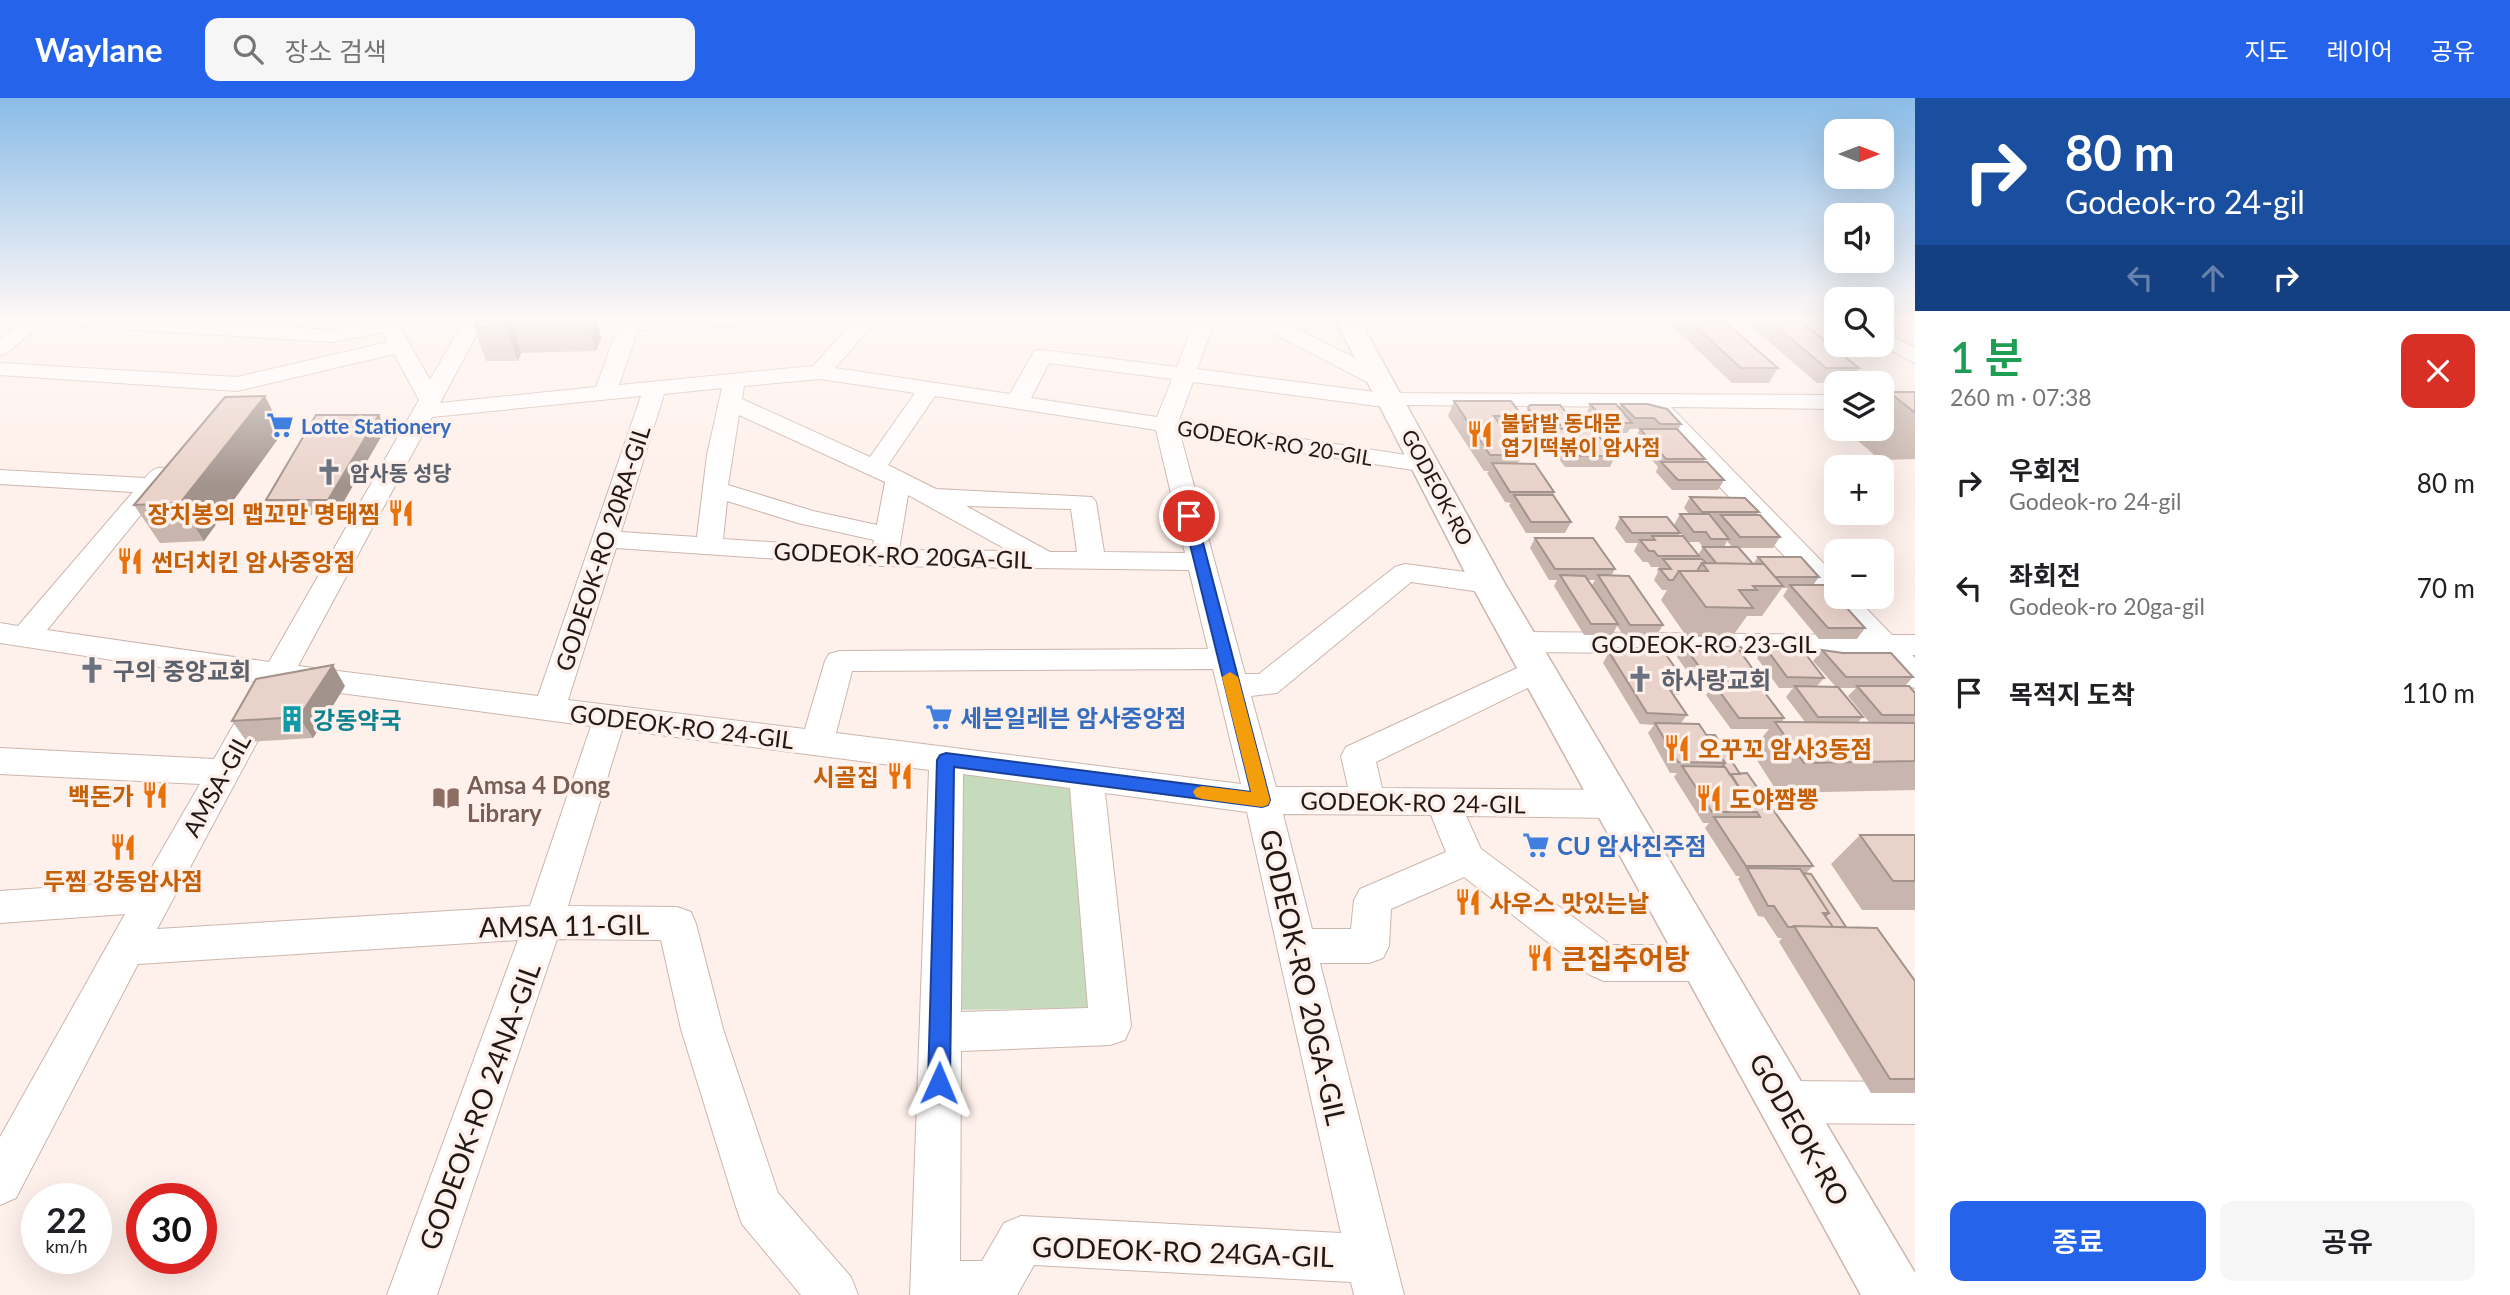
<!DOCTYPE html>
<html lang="ko">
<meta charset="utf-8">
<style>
:root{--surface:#fff;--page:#f6f6f6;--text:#202124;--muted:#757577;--accent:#2563eb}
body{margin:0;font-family:Lato,"Noto Sans KR",sans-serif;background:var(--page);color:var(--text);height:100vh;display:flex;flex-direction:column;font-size:26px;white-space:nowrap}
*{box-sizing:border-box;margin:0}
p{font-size:23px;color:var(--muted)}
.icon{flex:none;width:38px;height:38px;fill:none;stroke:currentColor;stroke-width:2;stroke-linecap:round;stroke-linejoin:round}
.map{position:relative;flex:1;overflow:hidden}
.panel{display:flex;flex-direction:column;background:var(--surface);width:595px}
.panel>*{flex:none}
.guide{background:#1a4fa0;color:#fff;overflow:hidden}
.needle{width:46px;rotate:90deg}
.fabs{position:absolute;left:1824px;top:21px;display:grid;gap:14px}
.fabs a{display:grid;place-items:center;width:70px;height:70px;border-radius:14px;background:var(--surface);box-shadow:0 7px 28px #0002;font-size:35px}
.speed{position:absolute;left:21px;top:1085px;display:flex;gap:14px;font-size:35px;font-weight:700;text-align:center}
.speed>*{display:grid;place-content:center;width:91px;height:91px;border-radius:50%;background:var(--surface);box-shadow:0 7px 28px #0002;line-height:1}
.speed small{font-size:18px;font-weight:400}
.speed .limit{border:10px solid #d22;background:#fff;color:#111}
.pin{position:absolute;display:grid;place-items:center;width:60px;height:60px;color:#fff;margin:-30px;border:4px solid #fff;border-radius:50%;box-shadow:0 2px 7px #0007}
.me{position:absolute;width:77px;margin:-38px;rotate:1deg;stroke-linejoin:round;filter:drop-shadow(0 0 5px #0008)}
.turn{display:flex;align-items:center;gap:24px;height:147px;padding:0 35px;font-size:32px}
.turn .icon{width:91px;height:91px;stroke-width:2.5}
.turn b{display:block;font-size:49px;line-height:60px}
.lanes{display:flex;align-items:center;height:66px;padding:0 35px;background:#0003;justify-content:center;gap:35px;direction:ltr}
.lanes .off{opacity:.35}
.round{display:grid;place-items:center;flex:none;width:74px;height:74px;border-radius:14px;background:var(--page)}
.head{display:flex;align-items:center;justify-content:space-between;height:119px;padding:0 35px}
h1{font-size:42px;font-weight:600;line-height:52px;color:#1e9e55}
.button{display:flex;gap:14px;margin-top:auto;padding:14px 35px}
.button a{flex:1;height:80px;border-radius:14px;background:var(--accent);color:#fff;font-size:28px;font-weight:600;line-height:80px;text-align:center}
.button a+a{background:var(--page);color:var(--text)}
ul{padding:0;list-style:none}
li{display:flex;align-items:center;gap:21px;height:105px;padding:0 35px}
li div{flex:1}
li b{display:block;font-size:26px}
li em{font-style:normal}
header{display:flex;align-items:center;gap:42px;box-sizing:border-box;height:98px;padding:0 35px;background:var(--accent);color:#fff}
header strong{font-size:33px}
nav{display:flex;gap:38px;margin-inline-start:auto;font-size:24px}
.search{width:490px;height:63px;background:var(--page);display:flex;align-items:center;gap:18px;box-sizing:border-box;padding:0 24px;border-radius:14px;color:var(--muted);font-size:26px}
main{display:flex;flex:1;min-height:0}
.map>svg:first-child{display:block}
</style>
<header>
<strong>Waylane</strong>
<div class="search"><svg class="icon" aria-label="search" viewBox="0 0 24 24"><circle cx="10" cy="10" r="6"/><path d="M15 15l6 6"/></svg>장소 검색</div>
<nav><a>지도</a><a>레이어</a><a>공유</a></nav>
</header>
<main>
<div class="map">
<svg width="1915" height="1197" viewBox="0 0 1915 1197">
<rect width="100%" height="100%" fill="#fef0ea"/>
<!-- green -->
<path fill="#c6dabc" d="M957 669 1073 686 1090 910 954 912Z"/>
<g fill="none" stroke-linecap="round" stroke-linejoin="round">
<defs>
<path id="minor" d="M11 219H121L332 232 389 221 396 223 399 227 430 282 466 219H486L440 305 596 289 622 219H815L812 223 805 225 638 232 619 287 813 268 858 219H879L835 270 1010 296 1034 253 1042 252 1177 269 1196 219H1216L1197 271 1383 295 1836 297V311L1671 309 1836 478V499H1855L1892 537H1915V557H1912L1915 560V590L1904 587 1876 557 1523 554 1512 551 1508 544 1512 537 1523 534 1858 537 1645 309 1401 307 1392 310 1193 284 1179 322 1426 360 1435 362 1438 367 1435 372 1426 374 1180 336 1245 576H1259L1395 469 1405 466 1488 477 1498 480 1502 486 1498 492 1488 495 1411 484 1277 595 1251 598 1276 689H1348L1341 658 1346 649 1528 565 1539 561 1550 565 1554 572 1550 579 1376 664 1382 690 1616 692 1628 696 1633 706 1628 716 1616 720 1466 718 1481 751 1611 847H1706L1720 853 1726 865 1720 877 1706 883H1604L1590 877 1464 779 1391 811 1389 848 1383 860 1369 865H1320L1404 1197H1354L1351 1184 1034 1167 1017 1197H910L929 672 622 632 568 808 677 809 691 814 696 826 723 931 778 1095 851 1179 858 1197H801L742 1126 736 1109 681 931 661 842 557 841 437 1197H387L518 842 138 866 16 1100 0 1107V1039L125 816 0 825V793L144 783 200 686 0 676V650L214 661 258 584 0 545V525L18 528 133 394 0 386V372L145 380C153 370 158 368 171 371L174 376 47 532 269 564 419 302 394 256 237 293 0 277V265L237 279 388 244 383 234 332 244 42 226 7 255 0 257V241L20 225ZM1049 265 1172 281 1157 319 1031 300ZM820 281 915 295 870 359 742 301 744 288ZM722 290 707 357 697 439 621 434 664 296ZM641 298 538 598 298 568 432 319ZM935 298 1156 332 1185 455 1104 454 1096 404 1092 399 936 391 888 367ZM739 317 885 384 877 427 813 413 728 387ZM908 397 1009 453 899 452ZM727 403 798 425 874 442 872 451 723 441ZM966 408 1071 411 1077 454H1050ZM616 450 883 468 1189 472 1208 551 840 553 829 556 825 563 805 631 568 602ZM1213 571 1241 686 836 635 852 573ZM287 588 591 628 530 808 157 831ZM963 676 1070 690 1088 910 961 914ZM1105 695 1247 714 1341 1135 1021 1118 1004 1125 982 1163H960L961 953 1110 947 1125 942 1131 928ZM1283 716 1431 717 1446 754 1360 791 1354 802 1351 831H1312Z
M1247 219H1273L1389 277 1392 282 1389 287H1373L1250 223Z
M1881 232 1915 250V265L1881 247Z
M1785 983 1915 984V1026L1785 1025 1770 1019 1763 1004 1770 989Z"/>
<path id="major" d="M1334 219H1358L1505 486 1915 1175V1197H1861L1471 486Z"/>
</defs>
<!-- minor casing -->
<use href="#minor" stroke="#ccb6ad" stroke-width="2"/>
<!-- major casing -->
<use href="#major" stroke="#ccb6ad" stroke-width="3"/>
<!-- minor -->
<use href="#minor" fill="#fff" fill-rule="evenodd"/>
<!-- major -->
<use href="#major" fill="#fff" fill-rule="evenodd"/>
</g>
<!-- wall -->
<path fill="#c8b5ad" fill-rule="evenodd" d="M480 219H596L601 240 596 253 521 255 518 263H486L474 229Z
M1663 219H1727L1725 224 1778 270 1769 285H1732Z
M1740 219H1795L1859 270 1849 284 1817 285Z
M1889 294H1915V361L1880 362 1857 342 1864 331H1881V306Z
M1454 303 1522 318 1515 333H1505L1522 357 1518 365 1554 394 1553 397 1571 424 1565 435H1526L1509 407 1511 405 1505 404 1487 375 1489 373H1484L1448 318Z
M1590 306 1619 310 1621 306 1681 326 1678 332 1705 361 1704 364 1724 382 1718 392H1672L1656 374 1658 369 1634 341 1640 331 1649 330 1630 331 1627 335 1597 336 1615 358 1610 369H1565L1544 341 1546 337H1536L1524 320 1528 310 1576 327 1574 330H1587L1584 328 1588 320 1586 317Z
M379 317 385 332 336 417H274L266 402Z
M283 334 204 443 160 445 134 407Z
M1690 399 1759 414 1756 417 1780 439 1773 450H1739L1753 466 1758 459 1819 479 1813 487 1865 530 1857 541H1819L1783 498 1788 490H1782L1762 518H1747L1732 539H1687L1661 502 1667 492H1662L1654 482 1658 474 1657 472 1659 469H1651L1648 464H1643L1634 453 1638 445H1626L1615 430 1620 419 1680 435 1678 438 1698 457 1703 449 1699 444H1688L1674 427 1680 416H1689L1684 410ZM1727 443 1732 449H1724Z
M1535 440 1615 471 1611 478 1663 527 1656 538H1624L1617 528 1612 537H1584L1554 488 1557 482H1549L1530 450ZM1588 482H1595L1592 487Z
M1684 548 1744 553 1742 556 1757 577 1749 587 1784 620 1782 624H1805L1786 599 1793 590H1779L1757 560 1765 549 1824 580 1817 588 1836 589 1813 563 1822 552 1913 579 1905 588 1915 595V692L1778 695 1751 653 1769 631H1731L1706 597 1714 586H1696L1677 559ZM1839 590H1856L1848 598 1869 624H1858L1863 619Z
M1609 554 1687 586 1679 597H1674L1687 617 1681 625 1707 637 1740 676 1813 768 1806 775 1846 829 1915 883V995H1871L1779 844 1782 840H1778L1764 819 1758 818 1738 781 1740 778H1736L1705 730 1709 725H1703L1674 679 1677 675H1670L1648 635 1654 627 1640 626 1603 565Z
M345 588 313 640 247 644 232 623Z
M1860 737H1915V812H1862L1831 766Z"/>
<!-- shaded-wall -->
<path fill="#a3938d" d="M587 219H596L601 240 596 253Z
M511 220 521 255 518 263 506 228Z
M265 298 283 334 204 443 180 405Z
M379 317 385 332 336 417 328 402Z
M333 567 345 588 313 640 299 619Z"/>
<!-- building -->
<path fill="#e9d2c9" stroke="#a3938d" stroke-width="2" d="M480 219H564L511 220 506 228 474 229Z
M1685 219H1719L1778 270H1741Z
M1765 219H1795L1859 270H1826Z
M1889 294H1915V314H1914Z
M265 298 180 405 134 407 225 299Z
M1454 303H1511L1522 318H1494L1522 357H1490Z
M1590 306H1616L1632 325H1596L1589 317H1600Z
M1621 306H1647L1667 311 1681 326H1660L1654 320H1635Z
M1530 307H1560L1576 327H1541L1528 310Z
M316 317H379L328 402H266Z
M1592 330 1615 358H1570L1549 331Z
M1640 331H1677L1705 361H1666Z
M1661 364H1707L1724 382H1678Z
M1492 365 1535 366 1554 394H1510Z
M1514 397H1553L1571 424H1531Z
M1690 399 1745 400 1759 414H1702Z
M1680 416H1709L1729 441H1711L1706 434H1694Z
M1721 417H1760L1780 439H1740Z
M1620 419H1667L1680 435H1632Z
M1652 438H1683L1699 458H1658L1654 453H1649L1640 442H1655Z
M1535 440H1593L1615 471H1555Z
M1703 449H1738L1753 466 1716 465Z
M1758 459H1801L1819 479H1775Z
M1663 461H1702L1706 465H1702L1697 473H1679L1673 482H1669L1660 471H1671Z
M1702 465 1764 466 1783 488H1753L1757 492H1739L1753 510 1706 509 1679 473H1708Z
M1560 477 1585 478 1618 526H1591Z
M1598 477 1629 478 1663 527H1630Z
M1790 487H1826L1865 530H1828Z
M1684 548 1741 549 1744 553H1740L1757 577 1704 575Z
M1765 549H1800L1824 580 1787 579Z
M1615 550H1661L1687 586H1666L1687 617 1647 615 1609 554Z
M1822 552 1843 555H1891L1913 579H1846Z
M333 567 299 619 232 623 256 581Z
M1714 586 1759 587 1784 620H1739Z
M1795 588 1838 589 1863 619H1818Z
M1857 588H1909L1915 595V617H1882Z
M1775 624 1915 625V663L1804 665Z
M1655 625 1699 626 1725 665 1678 664Z
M1707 637H1715L1740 676H1731L1730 677 1725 669H1722L1725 665Z
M1682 668 1725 669 1744 697 1731 676 1747 675 1813 768H1746L1714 719H1760L1757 714H1712Z
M1860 737H1915V783H1893Z
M1747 770 1800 771 1829 815H1823L1833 829 1794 828 1793 829H1788L1774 808H1768Z
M1803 775 1811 776 1846 829H1833L1825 818 1829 815Z
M1794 828 1877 830 1915 883V981H1890Z"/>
<!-- sky -->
<linearGradient id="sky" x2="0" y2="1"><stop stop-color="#8abce8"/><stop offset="0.57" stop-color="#fff8f6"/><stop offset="1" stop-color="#fff8f6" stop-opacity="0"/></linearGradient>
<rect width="1915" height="387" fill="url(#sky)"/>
<!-- route -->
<path fill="#2563eb" stroke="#184099" stroke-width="2" d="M1189 414 1196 418 1270 702 1268 707 1262 709 954 669 950 985 947 992 939 995 932 992 928 985 937 662 940 657 946 655 1251 694 1183 418Z"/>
<!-- slow -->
<path fill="#f59e0b" d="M1230 574 1238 579 1270 702 1268 707 1262 709 1202 701 1196 699 1193 694 1196 690 1202 688 1251 694 1222 579Z"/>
<!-- icons -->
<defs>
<symbol id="supermarket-bare" viewBox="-9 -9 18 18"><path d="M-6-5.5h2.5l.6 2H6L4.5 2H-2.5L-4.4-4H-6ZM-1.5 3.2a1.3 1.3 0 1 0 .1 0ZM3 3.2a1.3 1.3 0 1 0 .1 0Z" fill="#3f7fe0" stroke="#fef0ea" stroke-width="2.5" paint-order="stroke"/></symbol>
<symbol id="restaurant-bare" viewBox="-9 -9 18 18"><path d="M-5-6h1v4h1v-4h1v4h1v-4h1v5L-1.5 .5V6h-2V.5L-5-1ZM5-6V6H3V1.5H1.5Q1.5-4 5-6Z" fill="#e8710a" stroke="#fef0ea" stroke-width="2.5" paint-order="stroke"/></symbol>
<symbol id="church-bare" viewBox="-9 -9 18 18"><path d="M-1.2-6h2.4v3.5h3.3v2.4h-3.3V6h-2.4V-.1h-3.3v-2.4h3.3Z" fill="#6b7280" stroke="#fef0ea" stroke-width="2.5" paint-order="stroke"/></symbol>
<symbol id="building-bare" viewBox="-9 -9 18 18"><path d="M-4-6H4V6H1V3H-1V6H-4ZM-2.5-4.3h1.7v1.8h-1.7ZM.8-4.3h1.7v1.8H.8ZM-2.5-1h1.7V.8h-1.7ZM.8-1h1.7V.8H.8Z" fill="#0f9aa8" stroke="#fef0ea" stroke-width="2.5" paint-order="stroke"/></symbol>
<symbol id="library-bare" viewBox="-9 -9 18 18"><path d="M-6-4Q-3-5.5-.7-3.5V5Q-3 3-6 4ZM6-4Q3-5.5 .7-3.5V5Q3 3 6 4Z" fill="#8d6e63" stroke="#fef0ea" stroke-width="2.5" paint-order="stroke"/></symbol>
</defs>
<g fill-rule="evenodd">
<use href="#supermarket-bare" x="261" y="308" width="38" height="38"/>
<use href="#restaurant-bare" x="1461" y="317" width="38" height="38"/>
<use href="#church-bare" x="310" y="355" width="38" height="38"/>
<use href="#restaurant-bare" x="382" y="396" width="38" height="38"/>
<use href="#restaurant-bare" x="111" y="444" width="38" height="38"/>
<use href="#church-bare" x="73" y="553" width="38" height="38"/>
<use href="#church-bare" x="1621" y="562" width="38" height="38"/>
<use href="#supermarket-bare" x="920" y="600" width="38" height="38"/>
<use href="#building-bare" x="273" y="602" width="38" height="38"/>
<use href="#restaurant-bare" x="1658" y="631" width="38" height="38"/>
<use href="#restaurant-bare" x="881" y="659" width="38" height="38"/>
<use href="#restaurant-bare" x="136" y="678" width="38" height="38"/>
<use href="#library-bare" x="427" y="681" width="38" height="38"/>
<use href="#restaurant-bare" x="1690" y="681" width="38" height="38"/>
<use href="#supermarket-bare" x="1517" y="728" width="38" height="38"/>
<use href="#restaurant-bare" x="104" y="730" width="38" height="38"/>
<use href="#restaurant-bare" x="1449" y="785" width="38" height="38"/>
<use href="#restaurant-bare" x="1521" y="841" width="38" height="38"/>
</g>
<g text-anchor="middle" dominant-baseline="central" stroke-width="7" stroke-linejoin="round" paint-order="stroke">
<!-- far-food labels -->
<g font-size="21" font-weight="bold" fill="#c56008" stroke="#fef0ea" text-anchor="start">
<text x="1501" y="324">불닭발 동대문<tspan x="1501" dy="24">엽기떡볶이 암사점</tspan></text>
</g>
<!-- far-shop labels -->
<g font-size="21" font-weight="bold" fill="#366cbe" stroke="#fef0ea" text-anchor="start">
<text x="301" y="327">Lotte Stationery</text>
</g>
<!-- far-street labels -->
<g font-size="21" fill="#211916" stroke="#fef0ea">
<text transform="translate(1275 344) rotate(9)">GODEOK-RO 20-GIL</text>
<text transform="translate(1438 389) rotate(62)">GODEOK-RO</text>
</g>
<!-- far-worship labels -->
<g font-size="21" font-weight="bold" fill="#5b616d" stroke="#fef0ea" text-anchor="start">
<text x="350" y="374">암사동 성당</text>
</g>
<!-- food labels -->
<g font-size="24" font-weight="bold" fill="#c56008" stroke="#fef0ea" text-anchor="start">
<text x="380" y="415" text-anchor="end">장치봉의 맵꼬만 명태찜</text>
<text x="151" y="463">썬더치킨 암사중앙점</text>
<text x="1698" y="650">오꾸꼬 암사3동점</text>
<text x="879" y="678" text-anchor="end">시골집</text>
<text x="134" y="697" text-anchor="end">백돈가</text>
<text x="1730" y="700">도야짬뽕</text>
<text x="123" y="782" text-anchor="middle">두찜 강동암사점</text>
<text x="1489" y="804">사우스 맛있는날</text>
</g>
<!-- street labels -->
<g font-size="24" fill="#211916" stroke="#fef0ea">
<text transform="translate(602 450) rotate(-72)">GODEOK-RO 20RA-GIL</text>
<text transform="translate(903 457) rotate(2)">GODEOK-RO 20GA-GIL</text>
<text x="1704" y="545">GODEOK-RO 23-GIL</text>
<text transform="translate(682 628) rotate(7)">GODEOK-RO 24-GIL</text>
<text transform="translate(216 687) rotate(-61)">AMSA-GIL</text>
<text transform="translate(1413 704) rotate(1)">GODEOK-RO 24-GIL</text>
</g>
<!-- worship labels -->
<g font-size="24" font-weight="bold" fill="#5b616d" stroke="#fef0ea" text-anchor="start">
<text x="113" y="572">구의 중앙교회</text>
<text x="1661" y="581">하사랑교회</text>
</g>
<!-- shop labels -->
<g font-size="24" font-weight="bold" fill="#366cbe" stroke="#fef0ea" text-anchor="start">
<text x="960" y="619">세븐일레븐 암사중앙점</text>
<text x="1557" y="747">CU 암사진주점</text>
</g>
<!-- culture labels -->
<g font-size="24" font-weight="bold" fill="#0d838f" stroke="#fef0ea" text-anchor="start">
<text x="313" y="621">강동약국</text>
</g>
<!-- education labels -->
<g font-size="24" font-weight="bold" fill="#785e54" stroke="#fef0ea" text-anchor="start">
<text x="467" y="686">Amsa 4 Dong<tspan x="467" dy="28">Library</tspan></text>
</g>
<!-- near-street labels -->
<g font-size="28" fill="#211916" stroke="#fef0ea">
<text transform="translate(564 827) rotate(-1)">AMSA 11-GIL</text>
<text transform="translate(1304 879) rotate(77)">GODEOK-RO 20GA-GIL</text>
<text transform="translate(479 1008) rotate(-70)">GODEOK-RO 24NA-GIL</text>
<text transform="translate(1800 1031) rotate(60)">GODEOK-RO</text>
<text transform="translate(1183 1153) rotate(2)">GODEOK-RO 24GA-GIL</text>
</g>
<!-- near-food labels -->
<g font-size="28" font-weight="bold" fill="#c56008" stroke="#fef0ea" text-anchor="start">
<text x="1561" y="860">큰집추어탕</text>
</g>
</g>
</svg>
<div class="fabs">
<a><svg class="needle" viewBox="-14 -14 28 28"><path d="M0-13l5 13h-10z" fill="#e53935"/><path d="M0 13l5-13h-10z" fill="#757577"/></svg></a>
<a><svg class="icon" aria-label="sound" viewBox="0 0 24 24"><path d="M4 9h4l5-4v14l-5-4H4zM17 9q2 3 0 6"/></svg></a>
<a><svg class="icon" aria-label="search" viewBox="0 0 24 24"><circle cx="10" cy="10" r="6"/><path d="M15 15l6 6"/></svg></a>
<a><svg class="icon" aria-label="layers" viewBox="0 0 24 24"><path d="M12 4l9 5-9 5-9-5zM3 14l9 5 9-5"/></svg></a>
<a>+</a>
<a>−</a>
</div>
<div class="speed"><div>22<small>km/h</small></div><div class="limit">30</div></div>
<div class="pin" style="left:1189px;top:418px;background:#d93025"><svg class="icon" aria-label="arrive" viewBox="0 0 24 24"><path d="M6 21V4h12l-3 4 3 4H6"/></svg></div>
<svg class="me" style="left:939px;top:985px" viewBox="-20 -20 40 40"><path d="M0-17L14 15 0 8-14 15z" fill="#2563eb" stroke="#fff" stroke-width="4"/></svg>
</div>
<section class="panel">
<div class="guide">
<div class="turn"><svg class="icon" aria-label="right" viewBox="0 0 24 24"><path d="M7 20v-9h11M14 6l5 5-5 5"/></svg><div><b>80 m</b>Godeok-ro 24-gil</div></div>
<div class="lanes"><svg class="icon off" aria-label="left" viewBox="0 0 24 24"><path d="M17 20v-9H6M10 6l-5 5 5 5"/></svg><svg class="icon off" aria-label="ahead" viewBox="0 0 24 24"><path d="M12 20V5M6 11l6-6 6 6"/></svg><svg class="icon" aria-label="right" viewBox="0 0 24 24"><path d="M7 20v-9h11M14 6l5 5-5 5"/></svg></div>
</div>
<div class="head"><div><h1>1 분</h1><p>260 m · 07:38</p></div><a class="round" style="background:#d93025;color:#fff"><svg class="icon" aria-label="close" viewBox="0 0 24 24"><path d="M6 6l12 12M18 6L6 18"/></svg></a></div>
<ul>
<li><svg class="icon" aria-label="right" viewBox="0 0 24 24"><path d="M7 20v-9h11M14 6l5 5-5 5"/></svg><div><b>우회전</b><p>Godeok-ro 24-gil</p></div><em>80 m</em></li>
<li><svg class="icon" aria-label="left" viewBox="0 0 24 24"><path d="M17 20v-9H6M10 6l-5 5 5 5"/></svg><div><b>좌회전</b><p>Godeok-ro 20ga-gil</p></div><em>70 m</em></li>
<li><svg class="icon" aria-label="arrive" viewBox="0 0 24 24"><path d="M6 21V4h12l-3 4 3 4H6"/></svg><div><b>목적지 도착</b></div><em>110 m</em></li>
</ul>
<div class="button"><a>종료</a><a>공유</a></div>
</section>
</main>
